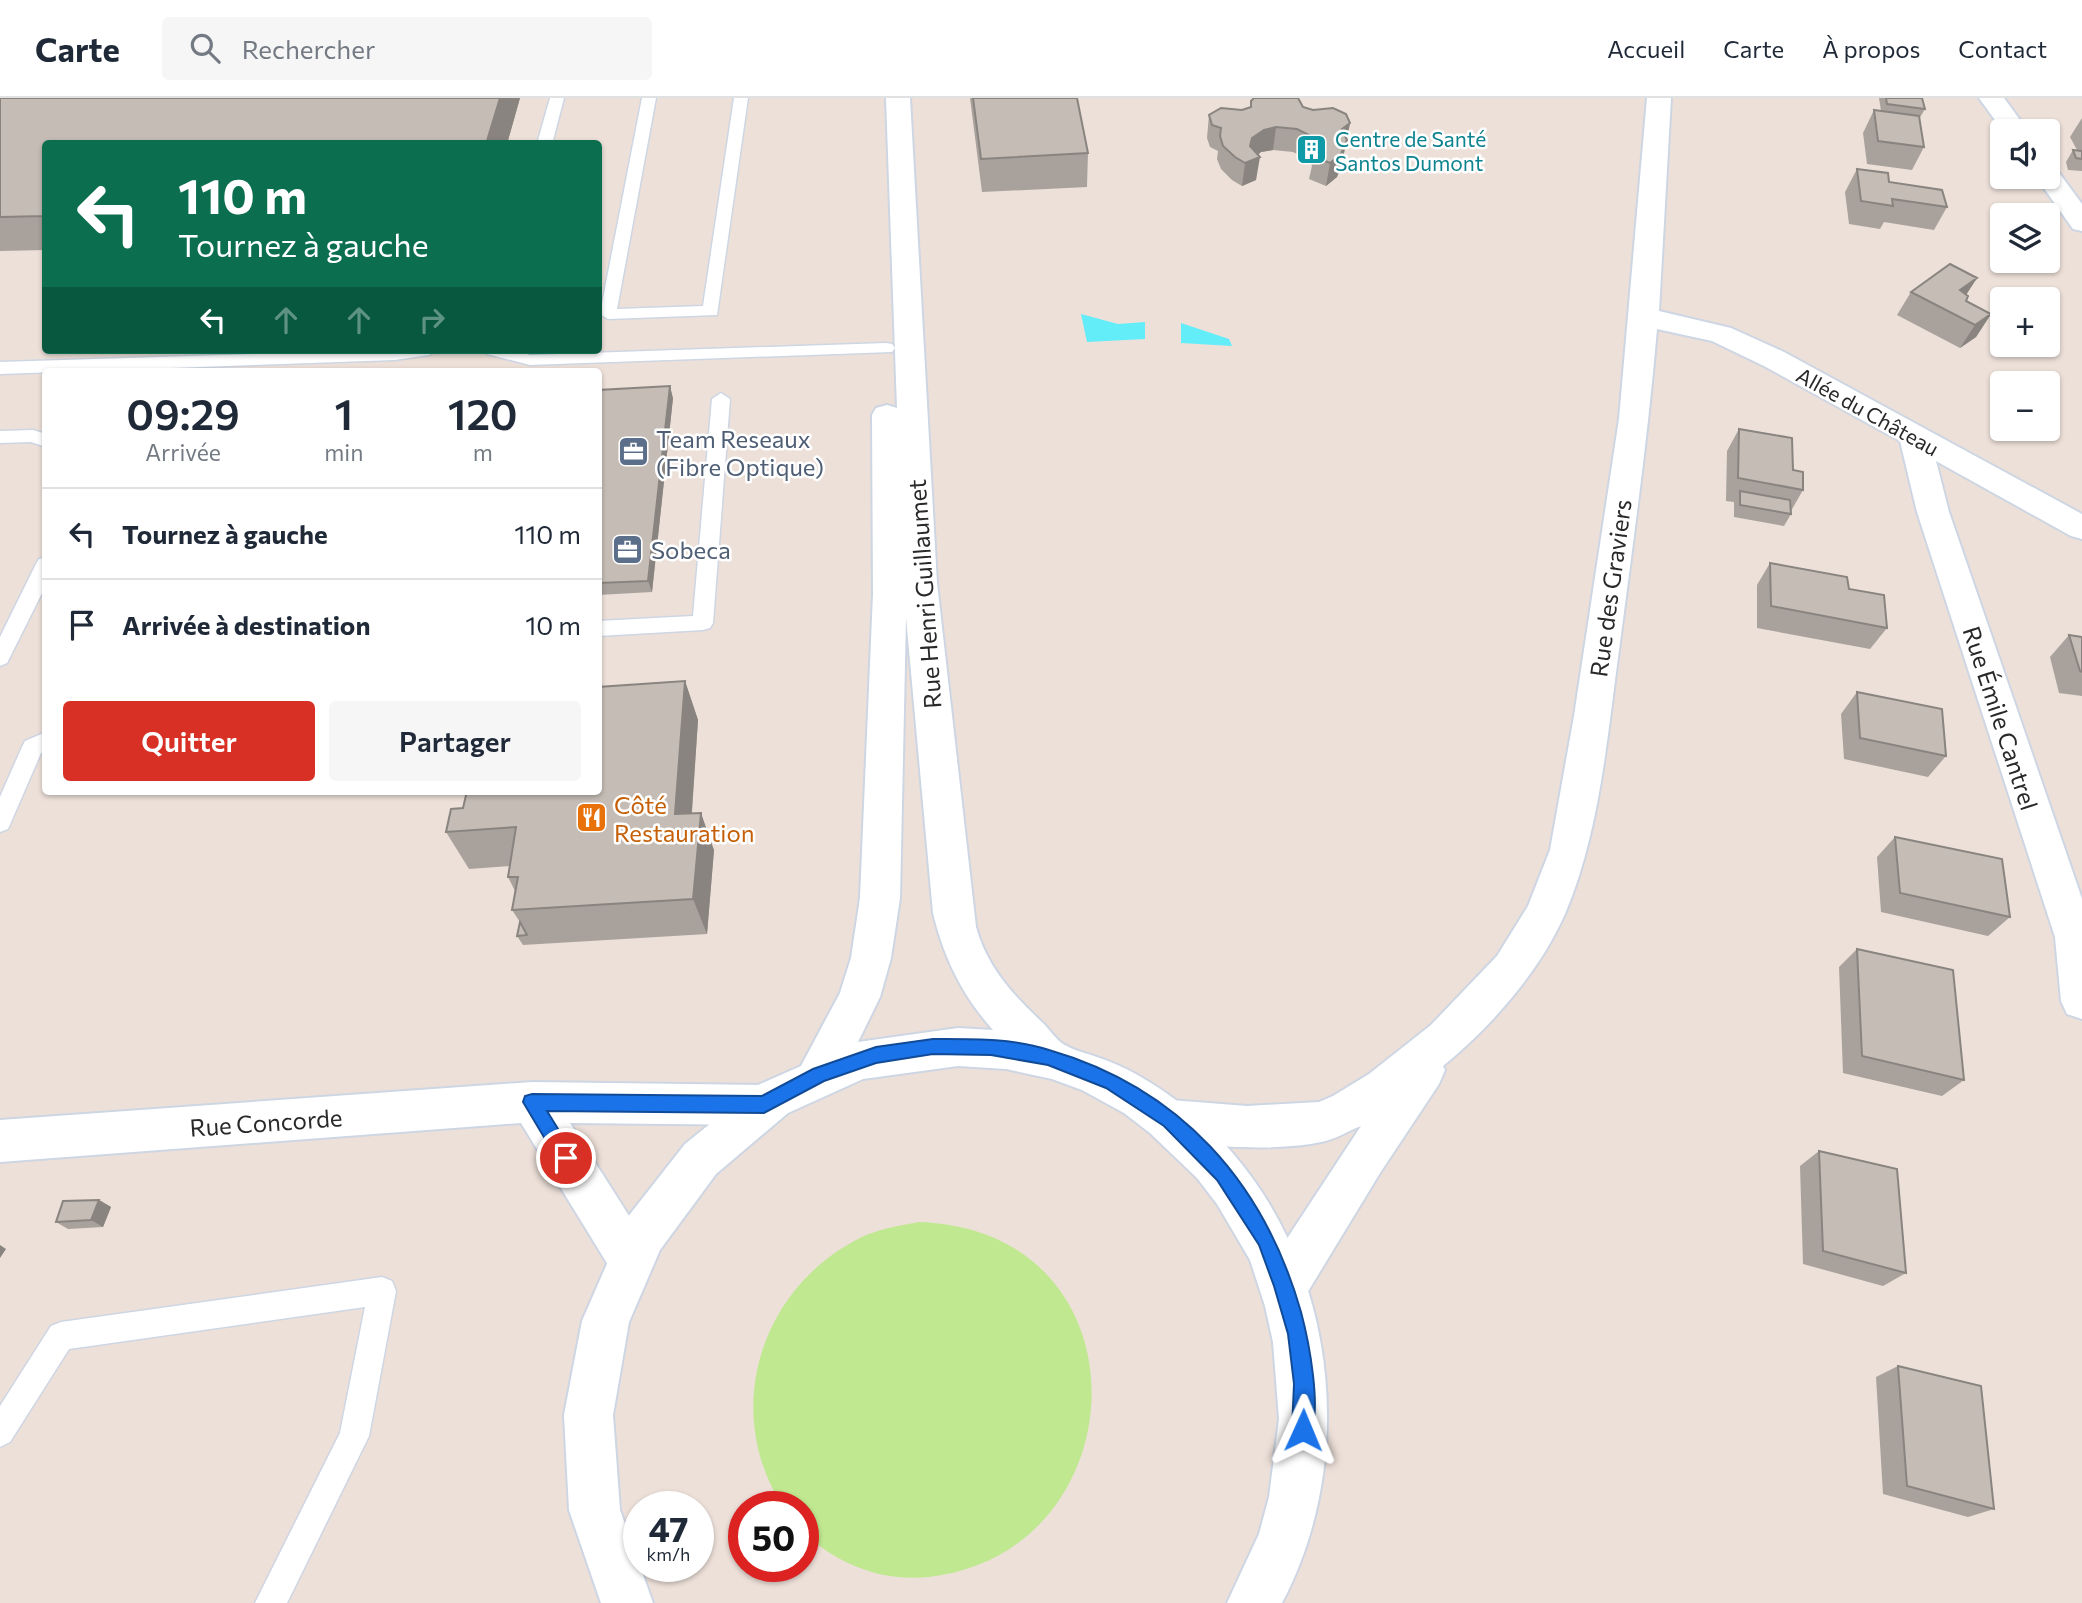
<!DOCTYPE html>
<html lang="fr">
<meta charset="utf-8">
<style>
:root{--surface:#fff;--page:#f6f6f7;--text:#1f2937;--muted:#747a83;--line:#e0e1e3;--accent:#d93025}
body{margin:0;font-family:Commissioner,sans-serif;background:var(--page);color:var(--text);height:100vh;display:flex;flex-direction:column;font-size:26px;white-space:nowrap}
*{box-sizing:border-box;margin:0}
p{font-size:23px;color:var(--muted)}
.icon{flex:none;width:38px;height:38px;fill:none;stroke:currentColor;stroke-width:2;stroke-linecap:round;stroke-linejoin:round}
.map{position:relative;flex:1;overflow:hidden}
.sheet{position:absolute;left:42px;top:270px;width:560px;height:427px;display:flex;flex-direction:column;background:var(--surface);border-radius:7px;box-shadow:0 2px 5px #0004}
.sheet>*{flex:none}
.hud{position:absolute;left:42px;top:42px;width:560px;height:214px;border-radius:7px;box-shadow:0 2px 5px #0004;background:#0b6e4f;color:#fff;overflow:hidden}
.tools{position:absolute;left:1990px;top:21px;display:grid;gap:14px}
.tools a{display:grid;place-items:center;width:70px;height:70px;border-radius:7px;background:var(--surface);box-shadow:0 2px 5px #0004;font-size:35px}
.speed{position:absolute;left:623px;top:1393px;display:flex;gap:14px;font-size:35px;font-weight:700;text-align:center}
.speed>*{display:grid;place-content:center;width:91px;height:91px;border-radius:50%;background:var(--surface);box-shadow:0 2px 5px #0004;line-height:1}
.speed small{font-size:18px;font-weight:400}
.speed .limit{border:10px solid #d22;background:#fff;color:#111}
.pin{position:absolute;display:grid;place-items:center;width:60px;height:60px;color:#fff;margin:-30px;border:4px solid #fff;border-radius:50%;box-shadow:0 2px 7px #0007}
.me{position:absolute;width:77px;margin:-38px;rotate:1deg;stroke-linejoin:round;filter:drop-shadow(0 0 5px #0008)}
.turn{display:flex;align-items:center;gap:24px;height:147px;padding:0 21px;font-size:32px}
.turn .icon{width:91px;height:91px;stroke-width:2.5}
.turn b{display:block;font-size:49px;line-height:60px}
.lanes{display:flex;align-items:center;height:66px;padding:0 21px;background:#0003;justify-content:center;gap:35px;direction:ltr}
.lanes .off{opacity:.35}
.eta{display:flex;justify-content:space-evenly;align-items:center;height:119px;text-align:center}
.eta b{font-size:42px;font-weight:600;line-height:49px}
.button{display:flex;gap:14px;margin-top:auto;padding:14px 21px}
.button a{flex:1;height:80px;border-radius:7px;background:var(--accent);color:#fff;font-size:28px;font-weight:600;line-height:80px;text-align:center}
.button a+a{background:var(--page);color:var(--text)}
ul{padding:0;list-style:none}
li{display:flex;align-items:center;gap:21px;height:91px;padding:0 21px;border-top:2px solid var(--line)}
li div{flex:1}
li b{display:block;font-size:26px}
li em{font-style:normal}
header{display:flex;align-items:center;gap:42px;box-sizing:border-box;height:98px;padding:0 35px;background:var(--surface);border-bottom:2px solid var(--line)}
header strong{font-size:33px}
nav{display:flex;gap:38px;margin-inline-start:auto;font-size:24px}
.search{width:490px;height:63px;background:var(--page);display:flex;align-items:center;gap:18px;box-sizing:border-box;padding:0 24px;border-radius:7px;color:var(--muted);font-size:26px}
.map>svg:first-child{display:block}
</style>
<header>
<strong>Carte</strong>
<div class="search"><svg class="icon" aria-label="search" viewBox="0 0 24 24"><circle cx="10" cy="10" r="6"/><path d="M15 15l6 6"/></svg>Rechercher</div>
<nav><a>Accueil</a><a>Carte</a><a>À propos</a><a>Contact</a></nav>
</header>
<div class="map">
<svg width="2082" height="1505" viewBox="0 0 2082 1505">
<rect width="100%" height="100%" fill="#ede0d9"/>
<!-- green -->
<path fill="#bfe890" d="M919 1124C1154 1132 1141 1455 929 1479 881 1484 837 1466 803 1434V1409H783C722 1314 759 1192 858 1141 877 1131 898 1128 919 1124Z"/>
<!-- water -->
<path fill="#62edf8" d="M1081 216 1118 226 1145 224V241L1087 244Z
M1181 225 1229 241 1232 248 1181 245Z"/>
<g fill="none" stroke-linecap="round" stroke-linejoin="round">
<defs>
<path id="service" d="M550 0H564L552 46H537Z
M642 0H656L617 211 703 208 734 0H748L717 217 608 221 600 216Z
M886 245 892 246 895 250 892 254 530 267 487 256 484 252H513L530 257Z
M382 252H438L429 257 395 262 0 276V264Z
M721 295 730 301 713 525 710 530 703 532 598 538V523L693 518 712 301Z
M33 332 46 336V349L31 344 0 345V333Z
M46 459V487L7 565 0 568V539L36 466 39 461Z
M46 634V652L41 655 8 731 0 734V699L22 649 25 643Z
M382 1179 392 1183 396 1193 369 1338 287 1505H255L340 1335 365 1209 69 1251 10 1344 0 1349V1308L51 1228 61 1224Z"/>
<path id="minor" d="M1647 0H1671L1659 213 1731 230 1784 254 2082 416V441L2071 438 1936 363 1949 414 2082 801V921L2067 916 2061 903 2055 839 1917 414 1900 343 1764 268 1712 243 1657 231C1648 338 1633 445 1619 552 1607 640 1600 733 1565 816 1539 874 1492 928 1443 968L1445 972 1439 986 1380 1075 1301 1205 1284 1211 1267 1205 1261 1188 1267 1171 1361 1028C1348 1033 1334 1042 1321 1044 1282 1053 1192 1051 1156 1036L1149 1022 1156 1008 1171 1002 1247 1008 1319 1004 1333 998 1369 976 1431 927 1497 858 1528 808 1550 752 1574 618 1619 321Z
M1979 0H2004L2028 33H2003Z
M2048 69 2057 72 2082 106V133L2073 131 2036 79H2048Z
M532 984 764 987 779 993 786 1007 779 1021 764 1027 570 1025 645 1143 652 1159 645 1175 629 1182 613 1175 521 1025 0 1064V1022Z"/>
<path id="secondary" d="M886 0H910L937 485 976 829C987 870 1015 899 1045 927 1050 933 1057 942 1063 946 1076 954 1094 957 1108 963 1134 973 1159 989 1181 1006 1329 1120 1368 1342 1282 1505H1227L1259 1436 1269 1399 1279 1321 1273 1244 1265 1208 1250 1162 1217 1106 1197 1080 1150 1035 1124 1015 1082 992 1052 981 1006 971 958 968 863 981 788 1015 716 1076 660 1152 629 1224 613 1317 620 1412 653 1505H601L569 1412 564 1317 582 1223 627 1120 685 1046 758 987 801 968 840 895 851 860 860 800 873 496 872 317 876 310 887 307 897 310ZM906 519 933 815C944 860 962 897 993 932L958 930 858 944 880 899 891 860 900 800Z"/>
</defs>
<!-- service casing -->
<use href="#service" stroke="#ced6e3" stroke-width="3"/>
<!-- minor casing -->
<use href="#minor" stroke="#ced6e3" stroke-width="4"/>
<!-- secondary casing -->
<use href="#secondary" stroke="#ced6e3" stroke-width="4"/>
<!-- service -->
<use href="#service" fill="#fff" fill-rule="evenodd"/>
<!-- minor -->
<use href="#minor" fill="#fff" fill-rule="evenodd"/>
<!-- secondary -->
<use href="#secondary" fill="#fff" fill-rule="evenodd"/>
</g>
<!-- wall -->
<path fill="#a9a29c" d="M0 0H520L507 46H46V152L0 153Z
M970 0H1077L1088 55 1087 89 982 94Z
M1879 0H1922L1925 11 1919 21 1924 49 1912 72 1867 66 1863 35 1874 12 1881 13Z
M1303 9 1350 25 1342 65 1337 79 1326 88 1309 81 1312 68 1309 62 1293 54 1273 52 1261 54 1258 57 1256 82 1242 88 1232 82 1221 71 1217 61 1218 53 1210 49 1207 40 1209 17Z
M2082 20V73L2068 72 2066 64 2073 52H2077L2070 39Z
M1857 71 1947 109 1934 132 1884 124 1880 131 1849 126 1845 94Z
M1977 180 1966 197V203L1991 216 1976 239 1960 250 1897 217 1911 194Z
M598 292 673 300 652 494 598 497Z
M1739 331 1793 372 1803 392 1791 413V416L1784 428 1734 419V404L1726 403 1727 353Z
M1770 465 1849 491 1887 530 1870 551 1757 530V487Z
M2069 537 2082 539V598L2059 595 2050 559Z
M685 583 698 622 692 715 714 752 707 836 523 847 517 838 520 824 512 812 515 793 508 779 510 768 469 771 446 734 463 710Z
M1857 594 1946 658 1928 679 1844 661 1841 616Z
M1895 739 2010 819 1988 838 1881 814 1877 759Z
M1857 851 1964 982 1942 998 1843 975 1839 869Z
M1819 1053 1906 1175 1883 1188 1803 1166 1800 1068Z
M99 1102 111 1109 103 1129 68 1131 56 1124Z
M1898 1268 1994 1411 1968 1419 1883 1396 1876 1279Z"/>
<!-- shaded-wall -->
<path fill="#89847f" d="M500 0H520L507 46H486Z
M1350 25 1342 65 1337 79 1326 88 1330 65 1342 31Z
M1276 29 1273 52 1261 54 1249 63 1260 59 1256 82 1242 88 1245 65 1252 40 1264 32Z
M1977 180 1962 203 1960 192Z
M1991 216 1976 239 1960 250 1975 227Z
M670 288 673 300 652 494 648 483Z
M685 583 698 622 689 753 675 716Z
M701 715 714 752 707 836 693 801Z
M99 1102 111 1109 103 1129 91 1122Z
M0 1147 6 1151 0 1160Z"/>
<!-- building -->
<path fill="#c4bcb5" stroke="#89847f" stroke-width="2" d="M0 0H500L486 46H46V118L0 119Z
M973 0H1077L1088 55 981 61Z
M1254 0H1298L1303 9 1313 12 1333 10 1346 16 1350 25 1342 31 1347 42 1341 56 1330 65 1313 58 1318 50 1313 39 1297 31 1276 29 1264 32 1252 40 1250 48 1260 59 1245 65 1235 59 1223 48 1220 38 1221 30 1212 27 1209 17 1221 10 1242 12 1251 9V3Z
M1886 0H1922L1925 11 1887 6Z
M1874 12 1919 18 1924 49 1878 43Z
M2073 52 2082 53V61L2076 60Z
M1857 71 1888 75 1889 84 1942 92 1947 109 1892 101 1893 108 1861 103Z
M1950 166 1977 180 1960 192 1968 198 1966 203 1991 216 1975 227 1911 194Z
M670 288 648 483 598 485V292Z
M1739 331 1792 340 1793 372 1803 374V392L1738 380Z
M1740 393 1790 402 1791 416 1740 407Z
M1770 465 1847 479 1849 491 1884 497 1887 530 1771 508Z
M2069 537 2082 539V574L2080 573Z
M685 583 675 716 701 715 693 801 512 812 518 779H508L516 729 446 734 451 711 463 710 467 693H598V589Z
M1857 594 1942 611 1946 658 1860 640Z
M1895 739 2002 761 2010 819 1900 795Z
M520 824 527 837 517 838Z
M1857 851 1953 872 1964 982 1862 958Z
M1819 1053 1897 1071 1906 1175 1823 1153Z
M99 1102 91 1122 56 1124 63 1103Z
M1898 1268 1981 1288 1994 1411 1907 1388Z"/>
<!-- route -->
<path fill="#1a73e8" stroke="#114b97" stroke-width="2" d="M933 941C972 941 1012 940 1049 952 1180 990 1264 1084 1301 1214 1309 1244 1322 1311 1310 1339L1303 1342 1295 1339 1292 1332 1294 1286 1288 1236 1274 1188 1259 1147 1217 1082 1164 1028 1106 990 1048 967 991 957 933 956 876 965 824 983 764 1015 547 1013 576 1060 573 1066 566 1069 560 1066 523 1004 525 998 532 996 762 998 813 971 876 949Z"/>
<!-- icons -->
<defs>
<symbol id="building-square" viewBox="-11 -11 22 22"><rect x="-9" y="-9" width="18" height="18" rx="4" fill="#0f9aa8" stroke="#fff"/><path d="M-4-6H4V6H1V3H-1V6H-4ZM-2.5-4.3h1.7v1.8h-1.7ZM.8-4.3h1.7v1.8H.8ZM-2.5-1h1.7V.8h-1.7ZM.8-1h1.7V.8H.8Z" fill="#fff"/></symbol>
<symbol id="office-square" viewBox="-11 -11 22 22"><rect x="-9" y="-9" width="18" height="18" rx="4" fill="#5c6f8a" stroke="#fff"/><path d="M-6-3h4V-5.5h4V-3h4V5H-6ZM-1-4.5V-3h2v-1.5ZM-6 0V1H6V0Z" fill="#fff"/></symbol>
<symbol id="restaurant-square" viewBox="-11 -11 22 22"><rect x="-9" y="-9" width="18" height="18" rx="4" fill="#e8710a" stroke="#fff"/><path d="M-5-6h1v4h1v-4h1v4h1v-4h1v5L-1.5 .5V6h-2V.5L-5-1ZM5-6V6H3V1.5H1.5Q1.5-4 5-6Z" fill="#fff"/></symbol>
</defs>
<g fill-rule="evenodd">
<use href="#building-square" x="1294" y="34" width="35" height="35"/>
<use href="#office-square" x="616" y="336" width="35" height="35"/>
<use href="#office-square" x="610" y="434" width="35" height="35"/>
<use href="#restaurant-square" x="574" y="702" width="35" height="35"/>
</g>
<g text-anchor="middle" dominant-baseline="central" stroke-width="5" stroke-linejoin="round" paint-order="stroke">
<!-- far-culture labels -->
<g font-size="21" fill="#0d838f" stroke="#fff" text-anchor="start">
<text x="1335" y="40">Centre de Santé<tspan x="1335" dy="24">Santos Dumont</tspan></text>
</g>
<!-- far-street labels -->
<g font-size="21" fill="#292929" stroke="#fff">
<text transform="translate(1868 313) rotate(29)">Allée du Château</text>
</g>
<!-- service labels -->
<g font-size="24" fill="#4e5e75" stroke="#fff" text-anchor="start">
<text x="656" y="340">Team Reseaux<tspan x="656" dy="28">(Fibre Optique)</tspan></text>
<text x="651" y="451">Sobeca</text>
</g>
<!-- street labels -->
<g font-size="24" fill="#292929" stroke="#fff">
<text transform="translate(1610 490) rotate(-82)">Rue des Graviers</text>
<text transform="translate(924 496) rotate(-94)">Rue Henri Guillaumet</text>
<text transform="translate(2001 620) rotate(72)">Rue Émile Cantrel</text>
<text transform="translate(266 1024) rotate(-4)">Rue Concorde</text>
</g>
<!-- food labels -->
<g font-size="24" fill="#c56008" stroke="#fff" text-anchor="start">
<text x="614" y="706">Côté<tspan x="614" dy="28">Restauration</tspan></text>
</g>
</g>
</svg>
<div class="tools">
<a><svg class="icon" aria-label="sound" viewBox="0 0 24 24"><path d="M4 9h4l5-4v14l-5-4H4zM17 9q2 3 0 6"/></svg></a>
<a><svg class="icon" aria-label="layers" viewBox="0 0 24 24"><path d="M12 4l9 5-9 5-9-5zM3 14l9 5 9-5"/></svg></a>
<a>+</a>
<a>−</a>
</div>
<div class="speed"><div>47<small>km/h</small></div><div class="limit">50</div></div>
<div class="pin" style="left:566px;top:1060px;background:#d93025"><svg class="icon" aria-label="arrive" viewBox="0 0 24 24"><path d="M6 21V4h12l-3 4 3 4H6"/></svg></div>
<svg class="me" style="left:1303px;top:1332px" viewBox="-20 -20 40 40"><path d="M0-17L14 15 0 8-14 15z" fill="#1a73e8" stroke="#fff" stroke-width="4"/></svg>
<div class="hud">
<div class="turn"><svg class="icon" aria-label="left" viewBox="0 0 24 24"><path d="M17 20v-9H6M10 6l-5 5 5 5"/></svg><div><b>110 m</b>Tournez à gauche</div></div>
<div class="lanes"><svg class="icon" aria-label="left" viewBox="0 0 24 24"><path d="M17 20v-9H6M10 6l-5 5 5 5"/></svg><svg class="icon off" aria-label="ahead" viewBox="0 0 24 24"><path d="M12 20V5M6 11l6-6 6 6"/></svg><svg class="icon off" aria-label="ahead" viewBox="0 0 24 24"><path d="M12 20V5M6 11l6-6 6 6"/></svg><svg class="icon off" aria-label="right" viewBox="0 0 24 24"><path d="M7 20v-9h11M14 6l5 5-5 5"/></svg></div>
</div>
<section class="sheet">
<div class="eta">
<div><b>09:29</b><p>Arrivée</p></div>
<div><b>1</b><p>min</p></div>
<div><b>120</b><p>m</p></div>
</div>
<ul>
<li><svg class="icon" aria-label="left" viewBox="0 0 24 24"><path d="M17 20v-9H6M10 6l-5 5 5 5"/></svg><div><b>Tournez à gauche</b></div><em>110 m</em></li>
<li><svg class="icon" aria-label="arrive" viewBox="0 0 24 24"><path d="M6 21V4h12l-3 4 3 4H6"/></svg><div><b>Arrivée à destination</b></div><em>10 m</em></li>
</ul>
<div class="button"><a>Quitter</a><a>Partager</a></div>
</section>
</div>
